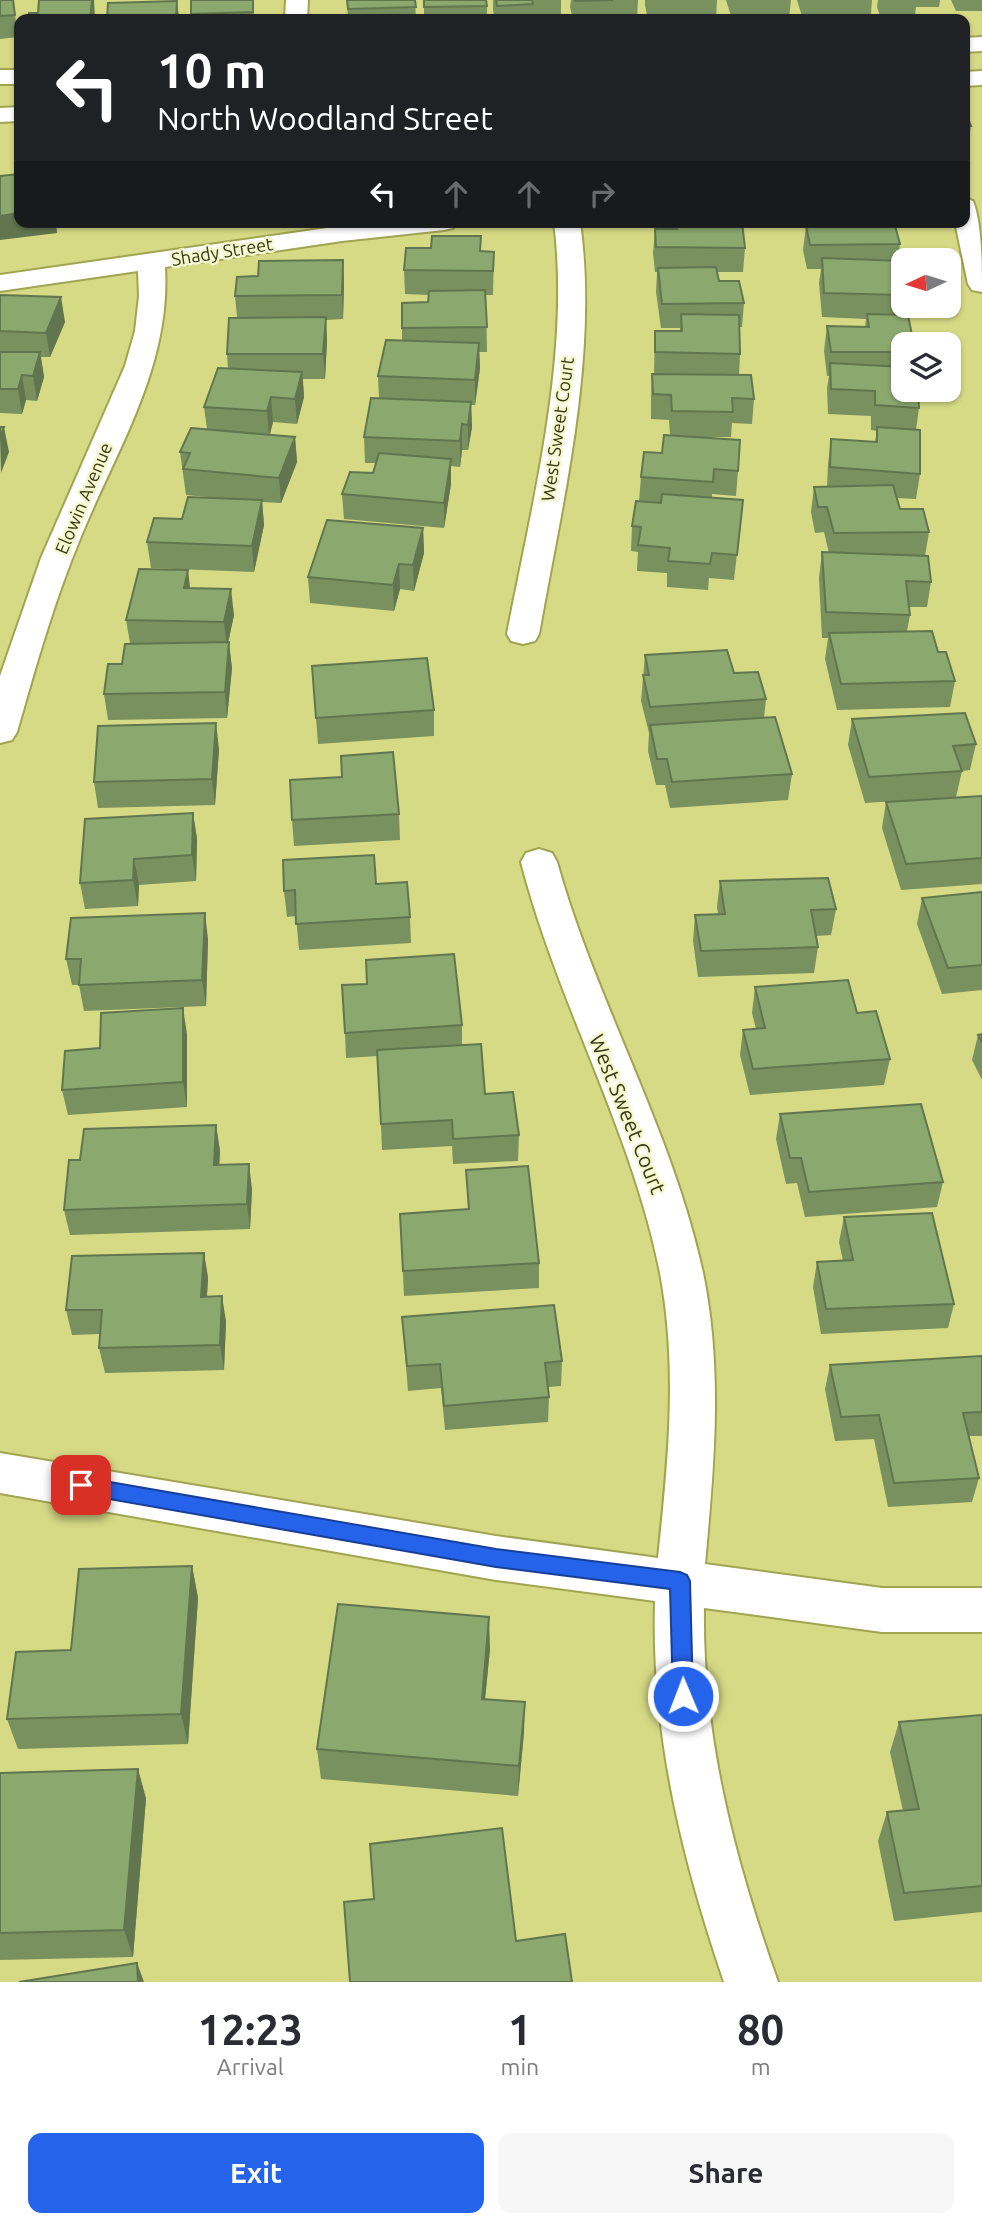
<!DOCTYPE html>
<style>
:root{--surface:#fff;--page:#f7f7f7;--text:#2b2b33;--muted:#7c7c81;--accent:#2563eb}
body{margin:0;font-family:Ubuntu,sans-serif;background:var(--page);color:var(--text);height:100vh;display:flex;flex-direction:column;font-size:26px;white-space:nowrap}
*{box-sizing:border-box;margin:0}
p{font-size:23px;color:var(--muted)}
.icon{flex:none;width:38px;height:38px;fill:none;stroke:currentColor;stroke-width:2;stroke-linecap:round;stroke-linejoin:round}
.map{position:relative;height:1982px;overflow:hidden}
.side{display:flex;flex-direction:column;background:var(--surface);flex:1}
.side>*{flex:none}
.guide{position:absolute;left:14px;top:14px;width:956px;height:214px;border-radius:14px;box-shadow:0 2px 5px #0004;background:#202124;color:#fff;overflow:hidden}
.needle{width:46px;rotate:266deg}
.controls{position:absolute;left:891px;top:248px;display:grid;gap:14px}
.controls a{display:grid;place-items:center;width:70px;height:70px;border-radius:14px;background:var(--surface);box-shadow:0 2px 5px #0004;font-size:35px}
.pin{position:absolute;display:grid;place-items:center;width:60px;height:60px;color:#fff;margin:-30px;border-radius:14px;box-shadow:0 4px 10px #0006}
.me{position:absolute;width:77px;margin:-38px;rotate:359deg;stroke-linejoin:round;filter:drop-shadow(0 0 5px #0008)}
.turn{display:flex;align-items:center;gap:24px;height:147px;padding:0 28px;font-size:32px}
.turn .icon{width:91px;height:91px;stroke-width:2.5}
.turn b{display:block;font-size:49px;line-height:60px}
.lanes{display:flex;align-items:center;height:66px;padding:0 28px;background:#0003;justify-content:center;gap:35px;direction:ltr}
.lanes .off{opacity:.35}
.eta{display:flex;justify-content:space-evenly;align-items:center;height:119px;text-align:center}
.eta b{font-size:42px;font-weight:600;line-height:49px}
.action{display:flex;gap:14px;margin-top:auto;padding:14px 28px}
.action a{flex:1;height:80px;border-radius:14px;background:var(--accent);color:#fff;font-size:28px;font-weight:600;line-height:80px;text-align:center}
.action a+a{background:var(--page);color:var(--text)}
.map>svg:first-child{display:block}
</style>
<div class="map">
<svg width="982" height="1982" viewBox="0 0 982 1982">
<rect width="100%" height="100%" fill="#d6da85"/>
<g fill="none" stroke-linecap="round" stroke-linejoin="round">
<defs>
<path id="minor" d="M286 0H308L307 19H285Z
M982 37V51L964 52V38Z
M0 70H19V84H0Z
M982 71V85L964 86V72Z
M19 107V121L0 122V108Z
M964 198 973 201C982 224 982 265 982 292L972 290 968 284 955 222H964Z
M369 222H457L453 228 444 230 342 241 165 267C171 365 118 447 82 534 55 598 36 665 17 732L12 740 0 743V676L41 558 125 366 135 331 139 296 138 271 0 291V275Z
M554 222H580C599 356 562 503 539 634L535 641 523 644 511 641 507 634C532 503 571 356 554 222Z
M539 849 552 853 557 862C596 1002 672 1130 703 1273 723 1370 714 1466 705 1564L882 1588H982V1632H882L704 1608C702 1737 735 1861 778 1982H724C682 1859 651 1733 655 1601L496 1580 0 1493V1453L496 1536 658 1558C668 1463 678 1368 660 1273 632 1131 557 1002 521 862L526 853Z"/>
</defs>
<!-- minor casing -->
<use href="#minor" stroke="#a1a450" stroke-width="4"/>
<!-- minor -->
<use href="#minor" fill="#fff" fill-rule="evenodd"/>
</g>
<!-- wall -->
<path fill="#78915f" d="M0 0H13L18 37 0 39Z
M253 0 254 19H192L191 14Z
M347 0H415L416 19H348Z
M424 0 487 6V19H424Z
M493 0H561V19H495L493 10Z
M571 0H638L637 19H573L570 7Z
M645 0H717L716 19H648L645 6Z
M726 0H791L789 19 731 16Z
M797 0H872L871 14 802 16Z
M878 0H940L939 7H916L915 15 880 16 877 7Z
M951 0H982V11H956Z
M177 1 179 19H107L108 3Z
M964 108 971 126 967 149H964Z
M69 222H121L70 226Z
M675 222H742L745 248 743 272H717L719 281 744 303 742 327H739L740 354 739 375 754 399 752 424 732 423 731 437H687L738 471 736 496 712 494V497L743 500 734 580 709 578 708 590 667 587V573L637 571 638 552 631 551 632 526 639 501 641 477 662 453 670 435 669 420 651 419V399L652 374H654L655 331H680V328H661L656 292 657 272H655L653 253 655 229H675Z
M822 222H894L900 244 898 261 903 272V306H904L903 315V390L919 408 916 430 920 474 916 499 897 498 900 509 929 532 925 556 931 582 927 607H909L910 615 907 631 938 652 955 681 950 707 837 710 825 659 828 638H822L819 578 822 552 829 553 824 532 815 533 811 512 814 487H827L828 464 831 439 875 442 877 431 871 430V416L828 414 827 388 829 376H827L824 351 827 326 865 327 866 319 822 317 819 283 821 269H807L803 250 806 226H822Z
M481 251 494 252 493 295H486L487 352H479L480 368 475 405H471L472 427 468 450H462L460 467 451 466V484L444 528 344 519 342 494 373 473 376 463H365L364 437 379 399 378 376 402 340V328L428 302V295L405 294 404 270Z
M343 260 344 284 343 319 326 320 327 341 325 379H303L304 397 297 424 273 422 270 435 295 437 297 462 281 503 262 502 264 525 254 572 151 568 147 542 182 519 228 499 186 495 180 452 207 429 204 407 228 368 227 354 237 317 235 296 258 276Z
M0 295 65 322 50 357H41L44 377 37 401 26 400 22 414 0 413Z
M423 528 424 553 414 591 400 589 394 611 310 603 308 577Z
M190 588 234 615 228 642 232 668 227 718 108 720 104 694 122 664 130 643 126 620Z
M645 655 734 673 766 699 764 718 792 774 788 800 670 808 665 785H656L648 751 649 733 641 701Z
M312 666 434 710V736L318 744Z
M852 719 976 744 970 770 962 771 956 797 982 796V884L901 890 882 828 886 802 955 797 865 803 848 745Z
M219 749 215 805 98 808 94 782Z
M193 813 197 839 196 881 139 885 138 906 85 909 80 883Z
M399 814 400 840 294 846 292 820Z
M720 881 836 909 831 935 816 936 818 947 814 973 698 977 693 941 695 915 718 914 717 907Z
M376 884 410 917 411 943 299 950 296 916 287 917 284 891Z
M982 892V990L942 994 917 924 922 898Z
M208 939 206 1006 84 1011 79 985H72L66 959Z
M755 987 857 1013 890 1059 884 1085 750 1095 740 1055 743 1030 756 1029 752 1013Z
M462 1025V1045L485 1094 519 1135 518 1161 453 1164 452 1146 382 1150 378 1056 346 1058 345 1033Z
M187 1034V1107L68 1115 62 1090Z
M982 1034V1080L972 1060 978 1035Z
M780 1114 943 1182 937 1207 805 1217 797 1183 786 1184 776 1139Z
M216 1125 220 1151 219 1165 252 1189 250 1229 70 1235 64 1210 80 1160Z
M466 1170 539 1263V1288L404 1296 400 1214 468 1209Z
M844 1217 954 1304 948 1328 821 1334 813 1287 817 1262 843 1261 839 1242Z
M204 1253 208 1278 207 1297 226 1321 224 1370 105 1373 99 1348 100 1334 72 1335 66 1310Z
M402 1317 562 1361 561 1386 548 1387 549 1397 548 1422 445 1430 441 1388 408 1391Z
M982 1356V1436H969L979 1478 972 1502 888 1507 874 1439 835 1441 825 1389 830 1365Z
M192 1566 198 1598 188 1744 18 1749 7 1719Z
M490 1649 485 1699 524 1732 518 1796 321 1779 317 1749Z
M982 1715V1912L894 1921 878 1841 887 1812 903 1811 890 1752 899 1722Z
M0 1776 146 1798 133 1957 0 1960Z"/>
<!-- shaded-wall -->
<path fill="#61764e" d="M92 0H94L95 19H90Z
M177 1 179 19H176Z
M19 213V222H56L57 233 0 240V216Z
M343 260 344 284 343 319 342 295Z
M61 297 65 322 50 357 46 333Z
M326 317 327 341 325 379 323 354Z
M479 343 480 368 475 405V380Z
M40 352 44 377 37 401 33 376Z
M302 372 304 397 297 424 295 399Z
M22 375 26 400 22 414 18 389Z
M271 397 273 422 269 436 267 411Z
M471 402 472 427 468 450V425Z
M462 424V450L460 467V441Z
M4 427 9 452 1 473 0 437Z
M295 437 297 462 281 503 279 478Z
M451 459V484L444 528V503Z
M262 500 264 525 254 572 252 546Z
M423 528 424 553 414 591 413 565Z
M399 564 400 589 394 611 393 585Z
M188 570 191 596 184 588Z
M231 589 234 615 227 648 224 622Z
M229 642 232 668 227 718 225 692Z
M216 723 219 749 215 805 212 779Z
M193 813 197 839 196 881 192 855Z
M134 859 139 885 138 906 133 880Z
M205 913 208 939 206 1006 202 980Z
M183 1008 187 1034V1107L183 1082Z
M216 1125 220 1151 218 1190 214 1165Z
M249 1164 252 1189 250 1229 247 1204Z
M204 1253 208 1278 205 1322 201 1297Z
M222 1296 226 1321 224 1370 220 1345Z
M192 1566 198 1598 188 1744 181 1714Z
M489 1617 490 1649 482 1729V1699Z
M525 1702 524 1732 518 1796 519 1766Z
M138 1769 146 1798 133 1957 124 1930Z
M137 1963 144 1982H138Z"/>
<!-- building -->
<path fill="#8ba96f" stroke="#61764e" stroke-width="2" d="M0 0H13L15 15 0 16Z
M39 0H92L90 19H28L29 13H38Z
M191 0H253V12L191 14Z
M347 0H415L416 7 348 9Z
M424 0H486L487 6 424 7Z
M496 0H532L533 4 497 6Z
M575 0H613L575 1Z
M177 1 176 16 107 18 108 3Z
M964 108 971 126H964Z
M19 174V213L0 216V176Z
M677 222H742L745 248 656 247 655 229H677Z
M826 222H894L900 244 810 245 806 226H827Z
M432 236H481L480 251 494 252 493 271 404 270 406 248H431Z
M822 258 902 261 903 272V295L824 293Z
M343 260 342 295 235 296 237 277 258 276 259 261Z
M716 267 719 281H739L744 303 662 304 658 268Z
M485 290 487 327 402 328V303L428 302 429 291Z
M0 295 61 297 46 333 0 331Z
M681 314 739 315 740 354 655 352V331H682Z
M867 314 908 315 914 345H903V352H831L827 326 869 327Z
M326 317 323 354H227L229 318Z
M386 340 479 343 475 380 378 376Z
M0 352H40L33 376 22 375 18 389H0Z
M830 363 903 367V390H918L919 408 875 405V391L831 389Z
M218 368 302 372 295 399 271 397 267 411 204 407Z
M652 374 751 375 754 399 732 398 733 412 672 411 671 395 653 394Z
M371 398 471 402 468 425 462 424 460 441 364 437Z
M0 427H4L0 437Z
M877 427 920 430V474L830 467 831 439 877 442Z
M191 428 295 437 279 478 183 469 190 453 180 452Z
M664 435 740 440 738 471 714 469 713 482 641 477 644 452 662 453Z
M379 453 451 459 444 503 342 494 350 472 373 473Z
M893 485 900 509H923L929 532 834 533 827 507H818L814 487Z
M662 494 743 500 737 555 712 553 710 564 668 561 670 548 638 545 641 527 632 526 636 501 661 503Z
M188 497 262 500 252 546 147 542 154 518 182 519Z
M327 520 423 528 413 565 399 564 393 585 308 577Z
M822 552 928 556 931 582 906 581 910 615 826 612Z
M139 569 188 570 184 588 231 589 224 622 126 620Z
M932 631 938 652H946L955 681 841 684 829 633Z
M229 642 225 692 104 694 108 664H122L125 644Z
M727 650 734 673 758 672 766 699 650 707 643 675H649L645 655Z
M427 658 434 710 316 718 312 666Z
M965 713 976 744 953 746 962 771 869 777 852 719Z
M775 717 792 774 672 782 667 759H657L650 725Z
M216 723 212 779 94 782 98 726Z
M393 752 399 814 292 820 290 780 342 777 341 756Z
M982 796V858L906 864 886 802Z
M193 813 192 855 134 859 133 880 80 883 85 819Z
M374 855 376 884 407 882 410 917 296 924 295 890 284 891 283 860Z
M828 878 836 909 811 910 818 947 701 951 695 915 725 914 720 881Z
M982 892V965L948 968 922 898Z
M205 913 202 980 79 985 81 959H66L71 918Z
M454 954 462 1025 345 1033 342 985 367 984 366 960Z
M848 980 857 1013 876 1011 890 1059 753 1069 743 1030 765 1028 755 987Z
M183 1008V1082L62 1090 65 1051 100 1048 101 1013Z
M982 1034V1042L978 1035Z
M481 1044 485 1094 513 1092 519 1135 453 1139 452 1120 381 1124 377 1050Z
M921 1104 943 1182 809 1192 801 1158H790L780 1114Z
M216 1125 214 1165 249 1164 247 1204 64 1210 69 1160H80L84 1129Z
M528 1166 539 1263 403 1271 400 1214 469 1209 466 1170Z
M932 1213 954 1304 826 1309 817 1262 853 1260 844 1217Z
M204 1253 201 1297 222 1296 220 1345 99 1348 102 1310H66L72 1256Z
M554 1305 562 1361 545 1363 549 1397 444 1406 440 1364 407 1366 402 1317Z
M982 1356V1412L963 1413 979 1478 894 1483 879 1415 841 1417 830 1365Z
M192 1566 181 1714 7 1719 16 1652 71 1650 79 1569Z
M338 1604 489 1617 482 1699 525 1702 519 1766 317 1749Z
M982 1715V1886L904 1893 887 1812 919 1809 899 1722Z
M138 1769 124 1930 0 1933V1773Z
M502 1828 516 1941 565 1934 572 1982H350L344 1902 374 1899 370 1844Z
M137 1963 138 1982H19Z"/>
<!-- route -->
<path fill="#2563eb" stroke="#184099" stroke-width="2" d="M81 1477 496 1549 680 1572 687 1575 690 1581 693 1696 690 1703 683 1706 676 1703 673 1696 670 1589 496 1567 81 1494 74 1491 72 1485 74 1479Z"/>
<g text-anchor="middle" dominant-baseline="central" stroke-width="5" stroke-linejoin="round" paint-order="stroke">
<!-- far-street labels -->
<g font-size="18" fill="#363814" stroke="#f5f8ce">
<text transform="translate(222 251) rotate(-9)">Shady Street</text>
<text transform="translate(557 429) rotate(-82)">West Sweet Court</text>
<text transform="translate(83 498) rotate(-67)">Elowin Avenue</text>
</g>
<!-- street labels -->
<g font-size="21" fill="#363814" stroke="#f5f8ce">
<text transform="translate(628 1114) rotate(68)">West Sweet Court</text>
</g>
</g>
</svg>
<div class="controls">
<a><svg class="needle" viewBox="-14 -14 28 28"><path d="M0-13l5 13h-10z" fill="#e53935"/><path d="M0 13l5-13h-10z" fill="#7c7c81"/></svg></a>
<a><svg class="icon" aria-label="layers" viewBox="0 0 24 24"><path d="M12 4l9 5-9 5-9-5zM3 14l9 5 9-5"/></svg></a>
</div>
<div class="pin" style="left:81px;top:1485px;background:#d93025"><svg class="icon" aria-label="arrive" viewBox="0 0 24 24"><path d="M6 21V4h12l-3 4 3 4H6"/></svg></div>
<svg class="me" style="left:683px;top:1696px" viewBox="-20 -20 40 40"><circle r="17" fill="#2563eb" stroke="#fff" stroke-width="3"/><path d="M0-11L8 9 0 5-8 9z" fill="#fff"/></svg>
<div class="guide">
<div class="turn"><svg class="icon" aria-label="left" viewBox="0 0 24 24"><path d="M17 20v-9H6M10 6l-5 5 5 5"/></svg><div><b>10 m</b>North Woodland Street</div></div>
<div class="lanes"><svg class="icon" aria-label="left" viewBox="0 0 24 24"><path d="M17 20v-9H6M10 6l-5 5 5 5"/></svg><svg class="icon off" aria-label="ahead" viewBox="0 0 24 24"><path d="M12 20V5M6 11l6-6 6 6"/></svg><svg class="icon off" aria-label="ahead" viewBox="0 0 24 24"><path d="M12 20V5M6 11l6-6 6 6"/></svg><svg class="icon off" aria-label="right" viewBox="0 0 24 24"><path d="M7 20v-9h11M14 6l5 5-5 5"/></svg></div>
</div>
</div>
<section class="side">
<div class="eta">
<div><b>12:23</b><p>Arrival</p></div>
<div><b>1</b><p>min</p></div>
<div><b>80</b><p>m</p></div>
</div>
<div class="action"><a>Exit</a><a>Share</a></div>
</section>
